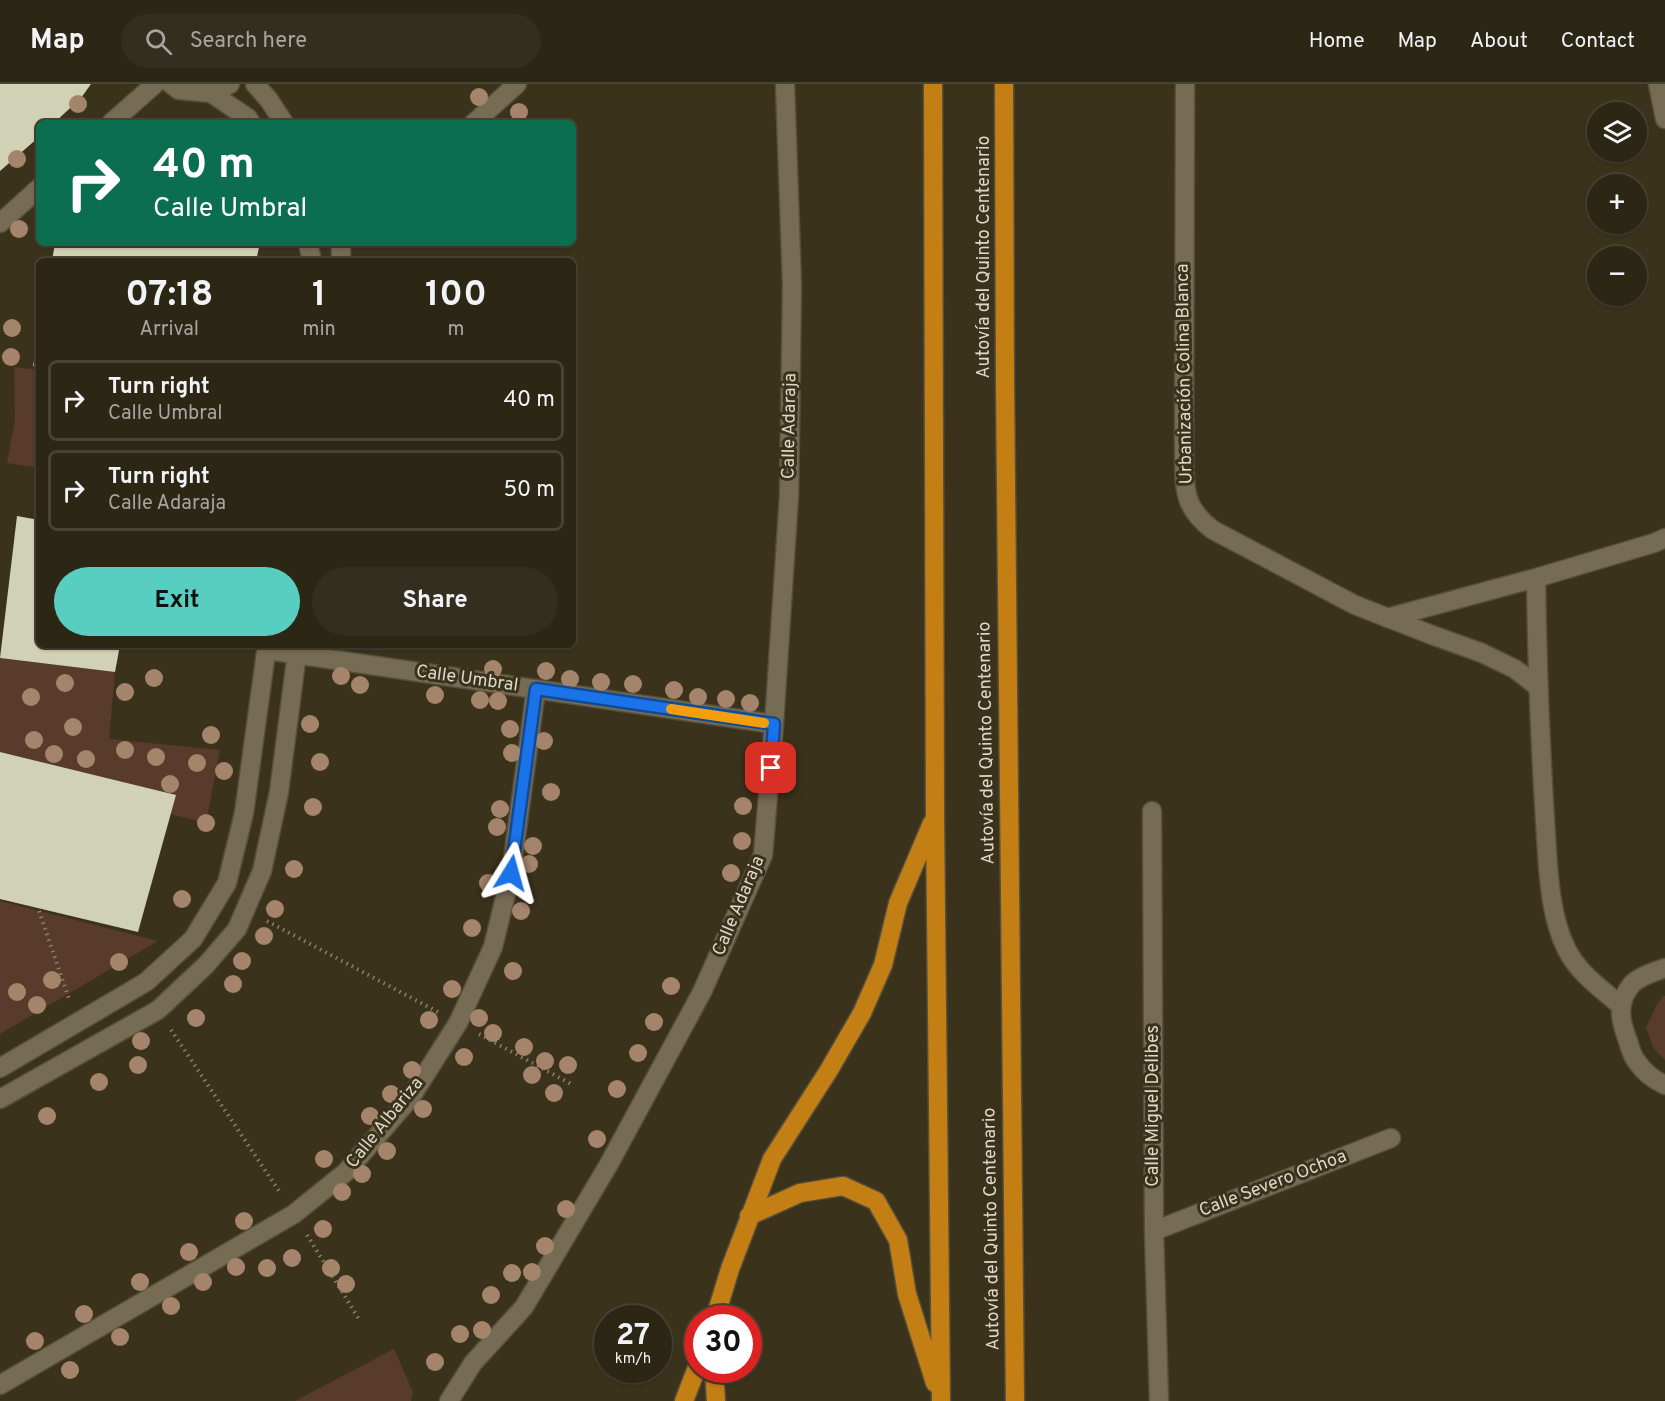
<!DOCTYPE html>
<meta charset="utf-8">
<style>
:root{--surface:#2c2615;--page:#342e1e;--text:#f1f3f6;--muted:#a6a5a0;--line:#484334;--accent:#58cec0}
body{margin:0;font-family:Overpass,sans-serif;background:var(--page);color:var(--text);height:100vh;display:flex;flex-direction:column;font-size:22px;white-space:nowrap}
*{box-sizing:border-box;margin:0}
p{font-size:20px;color:var(--muted)}
.icon{flex:none;width:33px;height:33px;fill:none;stroke:currentColor;stroke-width:2;stroke-linecap:round;stroke-linejoin:round}
.map{position:relative;flex:1;overflow:hidden}
.sheet{position:absolute;left:36px;top:174px;width:540px;height:390px;display:flex;flex-direction:column;background:var(--surface);border-radius:9px;box-shadow:0 2px 4px #0004,0 0 0 2px var(--line)}
.sheet>*{flex:none}
.hud{position:absolute;left:36px;top:36px;width:540px;height:126px;border-radius:9px;box-shadow:0 2px 4px #0004,0 0 0 2px var(--line);background:#0b6e4f;color:#fff;overflow:hidden}
.buttons{position:absolute;left:1587px;top:18px;display:grid;gap:12px}
.buttons a{display:grid;place-items:center;width:60px;height:60px;border-radius:50%;background:var(--surface);box-shadow:0 2px 4px #0004,0 0 0 2px var(--line);font-size:30px}
.speed{position:absolute;left:594px;top:1221px;display:flex;gap:12px;font-size:30px;font-weight:700;text-align:center}
.speed>*{display:grid;place-content:center;width:78px;height:78px;border-radius:50%;background:var(--surface);box-shadow:0 2px 4px #0004,0 0 0 2px var(--line);line-height:1}
.speed small{font-size:15px;font-weight:400}
.speed .limit{border:9px solid #d22;background:#fff;color:#111}
.pin{position:absolute;display:grid;place-items:center;width:51px;height:51px;color:#fff;margin:-26px;border-radius:12px;box-shadow:0 3px 9px #0006}
.me{position:absolute;width:66px;margin:-33px;rotate:8deg;stroke-linejoin:round;filter:drop-shadow(0 0 4px #0008)}
.turn{display:flex;align-items:center;gap:21px;height:126px;padding:0 18px;font-size:27px}
.turn .icon{width:78px;height:78px;stroke-width:2.5}
.turn b{display:block;font-size:42px;line-height:51px}
.eta{display:flex;justify-content:space-evenly;align-items:center;height:102px;text-align:center}
.eta b{font-size:36px;font-weight:700;line-height:42px}
.action{display:flex;gap:12px;margin-top:auto;padding:12px 18px}
.action a{flex:1;height:69px;border-radius:36px;background:var(--accent);color:#111;font-size:24px;font-weight:700;line-height:69px;text-align:center}
.action a+a{background:var(--page);color:var(--text)}
ul{padding:0;list-style:none}
li{display:flex;align-items:center;gap:18px;height:81px;margin:0 12px 9px;padding:0 6px;border:3px solid var(--line);border-radius:9px}
li div{flex:1}
li b{display:block;font-size:22px}
li em{font-style:normal}
header{display:flex;align-items:center;gap:36px;box-sizing:border-box;height:84px;padding:0 30px;background:var(--surface);border-bottom:2px solid var(--line)}
header strong{font-size:28px}
nav{display:flex;gap:33px;margin-inline-start:auto;font-size:21px}
.search{width:420px;height:54px;background:var(--page);display:flex;align-items:center;gap:15px;box-sizing:border-box;padding:0 21px;border-radius:33px;color:var(--muted);font-size:22px}
.map>svg:first-child{display:block}
</style>
<header>
<strong>Map</strong>
<div class="search"><svg class="icon" aria-label="search" viewBox="0 0 24 24"><circle cx="10" cy="10" r="6"/><path d="M15 15l6 6"/></svg>Search here</div>
<nav><a>Home</a><a>Map</a><a>About</a><a>Contact</a></nav>
</header>
<div class="map">
<svg width="1665" height="1317" viewBox="0 0 1665 1317">
<rect width="100%" height="100%" fill="#3b321c"/>
<!-- green -->
<path fill="#583b2a" d="M14 283 39 286V384L7 379 15 335Z
M0 574 115 588 109 655 220 666 206 739 170 730 175 711 0 668Z
M0 817 158 857 0 950Z
M1663 912H1665V976L1654 965 1646 944 1656 922Z
M394 1265 413 1308 411 1317H295Z"/>
<!-- building -->
<path fill="#d1d1b5" d="M0 0H91L81 14 54 39H39V53L0 87Z
M55 159H260L256 177H52Z
M38 256H39V283L33 282Z
M17 432 39 436V561H120L115 588 0 574Z
M0 668 176 711 138 848 0 815Z"/>
<g fill="none" stroke-linecap="round" stroke-linejoin="round">
<defs>
<path id="street" d="M171 0 179 6 211 9 230 0
M255 0 269 16 284 39
M1185 0 1184 365C1185 402 1181 422 1213 446L1355 521 1432 551 1482 569 1515 585 1538 603
M1658 0 1665 35
M211 9 248 34 251 39
M111 39 155 0
M474 39 517 0
M0 139 39 104
M308 159 312 177
M341 177V159
M1387 534 1536 494
M267 566 774 640
M1152 727 1154 1147 1159 1317
M1665 884C1654 888 1640 892 1632 900 1616 919 1620 936 1628 957 1630 964 1632 972 1637 978 1644 988 1654 996 1665 1001
M1621 922C1602 905 1579 890 1567 866 1548 829 1548 778 1545 736 1540 655 1537 575 1536 494L1654 459 1665 454
M0 984 146 898 193 855 227 799 244 729 267 561
M0 1015 158 926 206 881 237 845 262 787 279 708 298 561
M1154 1147 1391 1054
M0 1301 294 1130 346 1088 411 1013 458 939 493 863 511 789 536 605
M449 1317 473 1279 524 1223 609 1080 702 908 763 771 774 640 789 412 792 201 785 0"/>
<path id="highway" d="M933 0 935 732 941 1317
M1004 0 1005 298 1015 1317
M749 1132 800 1109 843 1102 876 1117 898 1156 907 1210 935 1299
M715 1234 730 1185 772 1075 829 986 862 929 883 881 898 819 932 739
M714 1286 716 1317
M684 1317 698 1281"/>
</defs>
<!-- street casing -->
<use href="#street" stroke="#564f3b" stroke-width="21"/>
<!-- highway casing -->
<use href="#highway" stroke="#564f3b" stroke-width="21"/>
<!-- path -->
<path stroke="#87806d" stroke-width="4" stroke-dasharray="1.5 4.5" stroke-linecap="butt" d="M39 827 69 915
M267 837 438 928
M171 946 281 1110
M479 950 571 1000
M307 1151 360 1237"/>
<!-- street -->
<use href="#street" stroke="#766c54" stroke-width="18"/>
<!-- highway -->
<use href="#highway" stroke="#c37e14" stroke-width="18"/>
</g>
<!-- trees -->
<g fill="#a4856c">
<circle cx="479" cy="13" r="9"/>
<circle cx="78" cy="20" r="9"/>
<circle cx="519" cy="28" r="9"/>
<circle cx="17" cy="75" r="9"/>
<circle cx="19" cy="145" r="9"/>
<circle cx="12" cy="244" r="9"/>
<circle cx="11" cy="273" r="9"/>
<circle cx="493" cy="585" r="9"/>
<circle cx="546" cy="587" r="9"/>
<circle cx="341" cy="592" r="9"/>
<circle cx="154" cy="594" r="9"/>
<circle cx="570" cy="595" r="9"/>
<circle cx="601" cy="598" r="9"/>
<circle cx="65" cy="599" r="9"/>
<circle cx="633" cy="600" r="9"/>
<circle cx="360" cy="601" r="9"/>
<circle cx="674" cy="606" r="9"/>
<circle cx="125" cy="608" r="9"/>
<circle cx="435" cy="611" r="9"/>
<circle cx="31" cy="613" r="9"/>
<circle cx="698" cy="613" r="9"/>
<circle cx="726" cy="615" r="9"/>
<circle cx="480" cy="616" r="9"/>
<circle cx="498" cy="617" r="9"/>
<circle cx="750" cy="619" r="9"/>
<circle cx="310" cy="640" r="9"/>
<circle cx="73" cy="643" r="9"/>
<circle cx="510" cy="645" r="9"/>
<circle cx="211" cy="651" r="9"/>
<circle cx="34" cy="656" r="9"/>
<circle cx="544" cy="657" r="9"/>
<circle cx="125" cy="666" r="9"/>
<circle cx="512" cy="669" r="9"/>
<circle cx="54" cy="670" r="9"/>
<circle cx="156" cy="673" r="9"/>
<circle cx="86" cy="675" r="9"/>
<circle cx="320" cy="678" r="9"/>
<circle cx="197" cy="679" r="9"/>
<circle cx="758" cy="679" r="9"/>
<circle cx="224" cy="687" r="9"/>
<circle cx="170" cy="700" r="9"/>
<circle cx="551" cy="708" r="9"/>
<circle cx="743" cy="722" r="9"/>
<circle cx="313" cy="723" r="9"/>
<circle cx="500" cy="725" r="9"/>
<circle cx="206" cy="739" r="9"/>
<circle cx="497" cy="743" r="9"/>
<circle cx="742" cy="757" r="9"/>
<circle cx="533" cy="762" r="9"/>
<circle cx="529" cy="780" r="9"/>
<circle cx="294" cy="785" r="9"/>
<circle cx="731" cy="789" r="9"/>
<circle cx="488" cy="799" r="9"/>
<circle cx="182" cy="815" r="9"/>
<circle cx="275" cy="825" r="9"/>
<circle cx="521" cy="827" r="9"/>
<circle cx="472" cy="844" r="9"/>
<circle cx="264" cy="852" r="9"/>
<circle cx="242" cy="877" r="9"/>
<circle cx="119" cy="878" r="9"/>
<circle cx="513" cy="887" r="9"/>
<circle cx="52" cy="896" r="9"/>
<circle cx="233" cy="900" r="9"/>
<circle cx="671" cy="902" r="9"/>
<circle cx="452" cy="905" r="9"/>
<circle cx="17" cy="908" r="9"/>
<circle cx="37" cy="921" r="9"/>
<circle cx="196" cy="934" r="9"/>
<circle cx="479" cy="934" r="9"/>
<circle cx="429" cy="936" r="9"/>
<circle cx="654" cy="938" r="9"/>
<circle cx="493" cy="949" r="9"/>
<circle cx="141" cy="957" r="9"/>
<circle cx="524" cy="963" r="9"/>
<circle cx="638" cy="969" r="9"/>
<circle cx="464" cy="973" r="9"/>
<circle cx="545" cy="977" r="9"/>
<circle cx="138" cy="981" r="9"/>
<circle cx="568" cy="981" r="9"/>
<circle cx="412" cy="986" r="9"/>
<circle cx="532" cy="991" r="9"/>
<circle cx="99" cy="998" r="9"/>
<circle cx="617" cy="1005" r="9"/>
<circle cx="554" cy="1009" r="9"/>
<circle cx="391" cy="1010" r="9"/>
<circle cx="423" cy="1025" r="9"/>
<circle cx="47" cy="1032" r="9"/>
<circle cx="370" cy="1032" r="9"/>
<circle cx="597" cy="1055" r="9"/>
<circle cx="387" cy="1067" r="9"/>
<circle cx="324" cy="1075" r="9"/>
<circle cx="362" cy="1090" r="9"/>
<circle cx="342" cy="1108" r="9"/>
<circle cx="566" cy="1125" r="9"/>
<circle cx="244" cy="1137" r="9"/>
<circle cx="323" cy="1145" r="9"/>
<circle cx="545" cy="1162" r="9"/>
<circle cx="189" cy="1168" r="9"/>
<circle cx="292" cy="1174" r="9"/>
<circle cx="236" cy="1183" r="9"/>
<circle cx="267" cy="1184" r="9"/>
<circle cx="331" cy="1184" r="9"/>
<circle cx="532" cy="1188" r="9"/>
<circle cx="512" cy="1189" r="9"/>
<circle cx="140" cy="1198" r="9"/>
<circle cx="203" cy="1198" r="9"/>
<circle cx="346" cy="1200" r="9"/>
<circle cx="491" cy="1211" r="9"/>
<circle cx="171" cy="1222" r="9"/>
<circle cx="84" cy="1230" r="9"/>
<circle cx="482" cy="1246" r="9"/>
<circle cx="460" cy="1250" r="9"/>
<circle cx="120" cy="1253" r="9"/>
<circle cx="35" cy="1257" r="9"/>
<circle cx="435" cy="1278" r="9"/>
<circle cx="70" cy="1286" r="9"/>
</g>
<g fill="none" stroke-linecap="round" stroke-linejoin="round">
<defs>
<path id="route" d="M511 789 536 605 774 640 771 684"/>
</defs>
<!-- route casing -->
<use href="#route" stroke="#114b97" stroke-width="15"/>
<!-- route -->
<use href="#route" stroke="#1a73e8" stroke-width="10"/>
<!-- slow -->
<path stroke="#f59e0b" stroke-width="10" d="M671 625 764 639"/>
</g>
<g text-anchor="middle" dominant-baseline="central" stroke-width="6" stroke-linejoin="round" paint-order="stroke">
<!-- street labels -->
<g font-size="18" fill="#ddd8ca" stroke="#3b321c">
<text transform="translate(984 173) rotate(-90)">Autovía del Quinto Centenario</text>
<text transform="translate(1185 290) rotate(-91)">Urbanización Colina Blanca</text>
<text transform="translate(790 342) rotate(-89)">Calle Adaraja</text>
<text transform="translate(467 595) rotate(8)">Calle Umbral</text>
<text transform="translate(987 659) rotate(-91)">Autovía del Quinto Centenario</text>
<text transform="translate(739 822) rotate(-67)">Calle Adaraja</text>
<text transform="translate(1153 1022) rotate(-90)">Calle Miguel Delibes</text>
<text transform="translate(385 1039) rotate(-51)">Calle Albariza</text>
<text transform="translate(1273 1100) rotate(-21)">Calle Severo Ochoa</text>
<text transform="translate(992 1145) rotate(-91)">Autovía del Quinto Centenario</text>
</g>
</g>
</svg>
<div class="buttons">
<a><svg class="icon" aria-label="layers" viewBox="0 0 24 24"><path d="M12 4l9 5-9 5-9-5zM3 14l9 5 9-5"/></svg></a>
<a>+</a>
<a>−</a>
</div>
<div class="speed"><div>27<small>km/h</small></div><div class="limit">30</div></div>
<div class="pin" style="left:771px;top:684px;background:#d93025"><svg class="icon" aria-label="arrive" viewBox="0 0 24 24"><path d="M6 21V4h12l-3 4 3 4H6"/></svg></div>
<svg class="me" style="left:511px;top:789px" viewBox="-20 -20 40 40"><path d="M0-17L14 15 0 8-14 15z" fill="#1a73e8" stroke="#fff" stroke-width="4"/></svg>
<div class="hud">
<div class="turn"><svg class="icon" aria-label="right" viewBox="0 0 24 24"><path d="M7 20v-9h11M14 6l5 5-5 5"/></svg><div><b>40 m</b>Calle Umbral</div></div>
</div>
<section class="sheet">
<div class="eta">
<div><b>07:18</b><p>Arrival</p></div>
<div><b>1</b><p>min</p></div>
<div><b>100</b><p>m</p></div>
</div>
<ul>
<li><svg class="icon" aria-label="right" viewBox="0 0 24 24"><path d="M7 20v-9h11M14 6l5 5-5 5"/></svg><div><b>Turn right</b><p>Calle Umbral</p></div><em>40 m</em></li>
<li><svg class="icon" aria-label="right" viewBox="0 0 24 24"><path d="M7 20v-9h11M14 6l5 5-5 5"/></svg><div><b>Turn right</b><p>Calle Adaraja</p></div><em>50 m</em></li>
</ul>
<div class="action"><a>Exit</a><a>Share</a></div>
</section>
</div>
